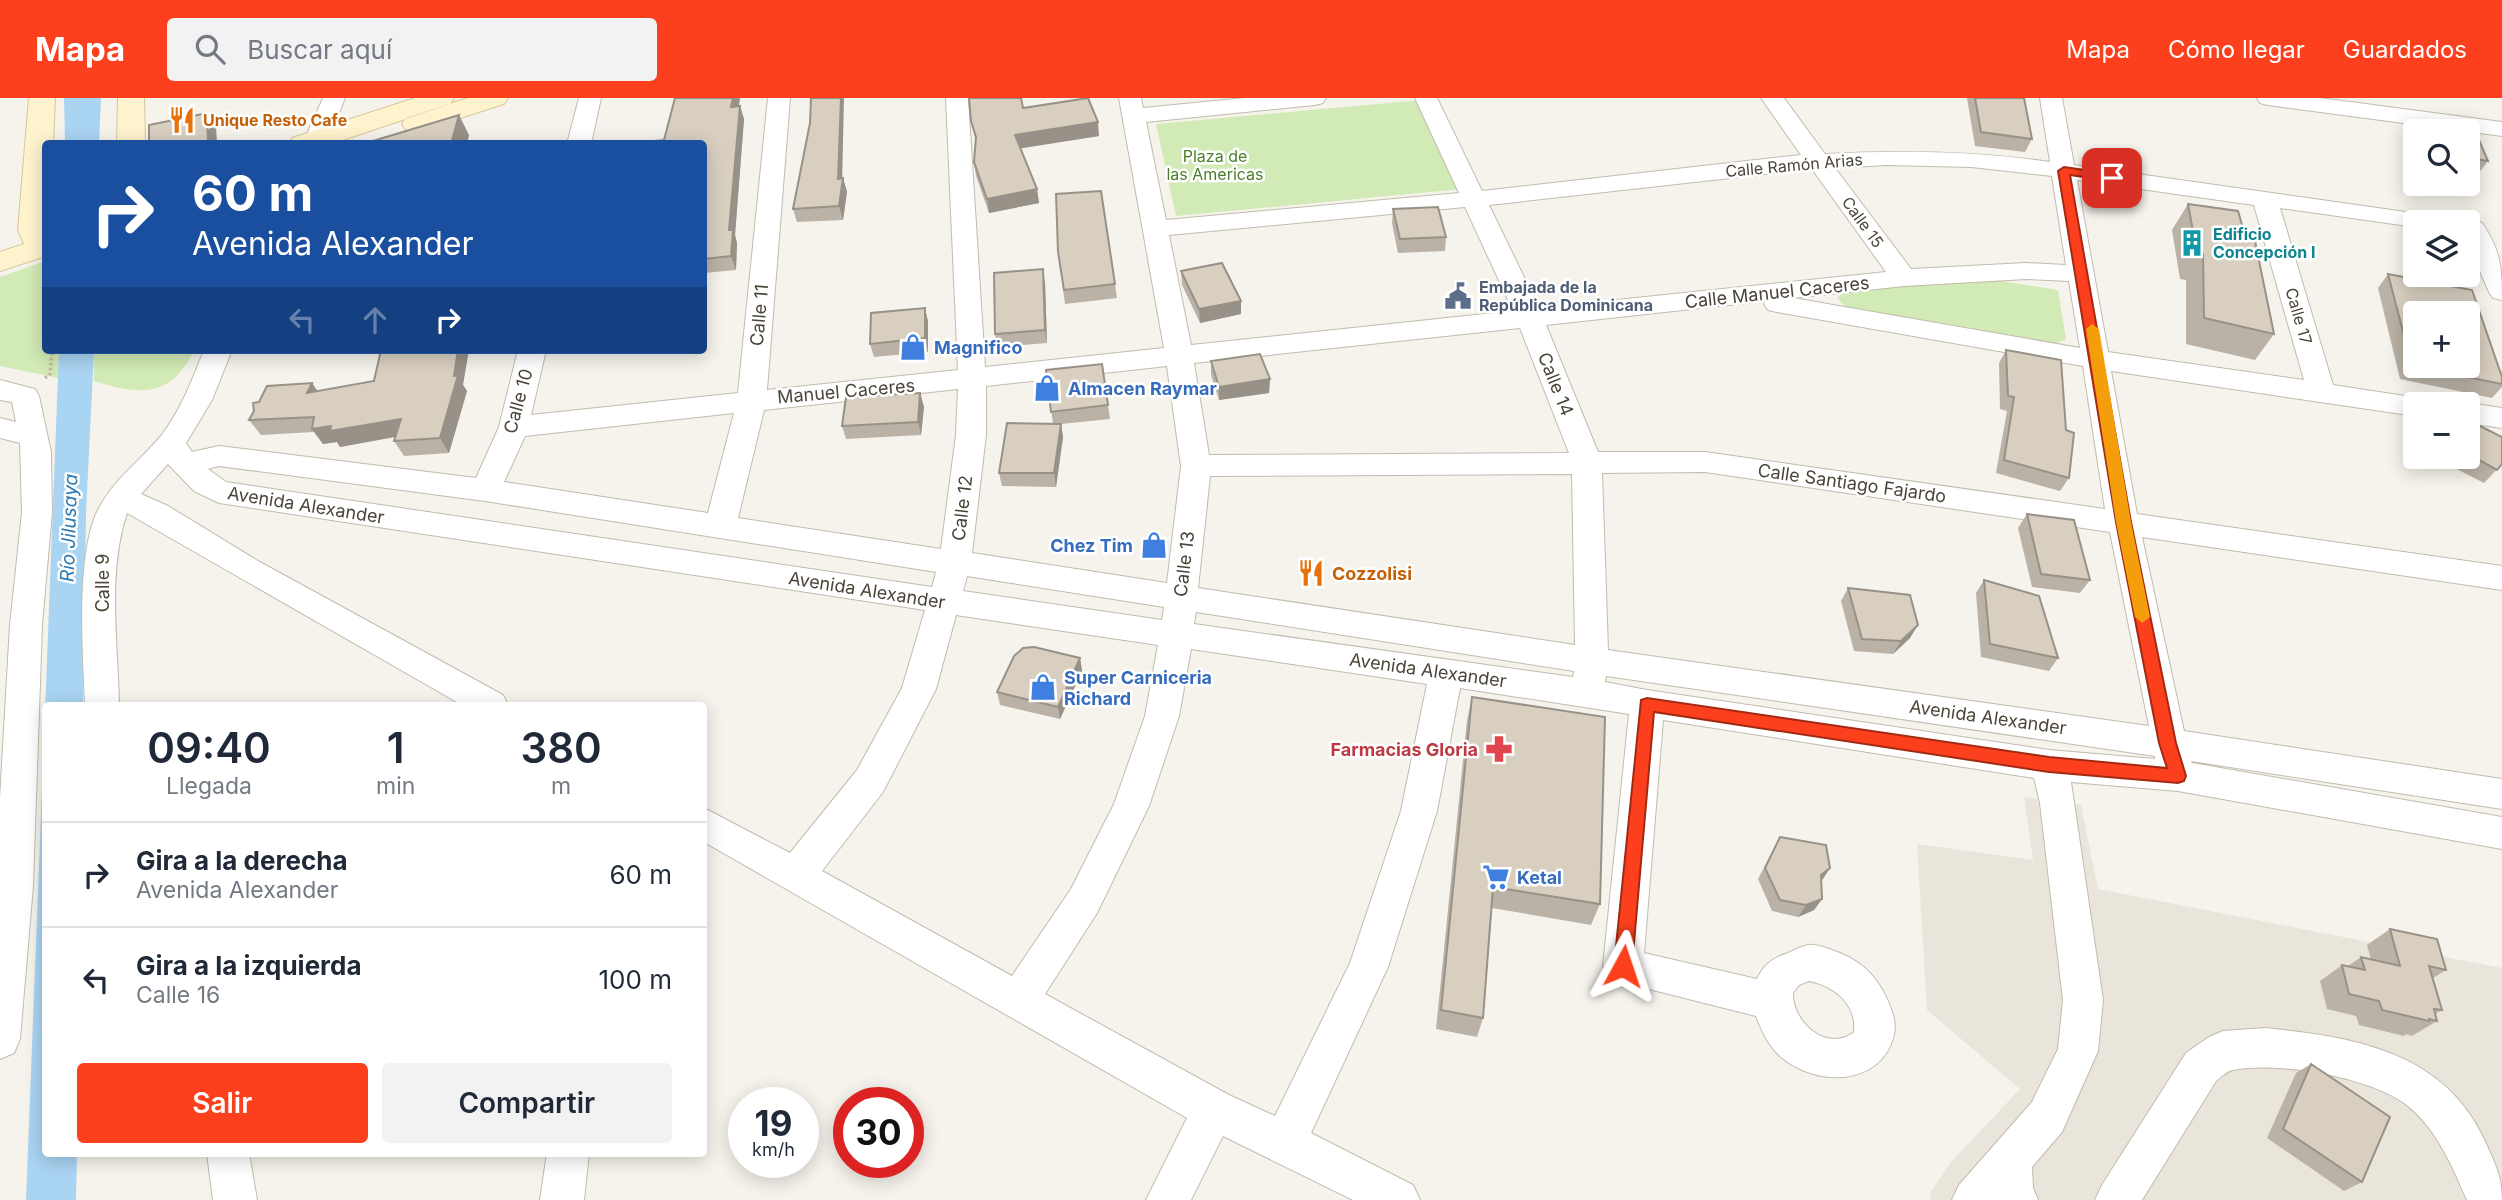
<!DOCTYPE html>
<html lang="es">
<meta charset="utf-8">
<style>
:root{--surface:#fff;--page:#f2f2f3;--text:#1f2937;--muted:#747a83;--line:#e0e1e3;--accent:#fc3f1d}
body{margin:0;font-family:Inter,sans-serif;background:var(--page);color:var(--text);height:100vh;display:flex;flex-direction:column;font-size:26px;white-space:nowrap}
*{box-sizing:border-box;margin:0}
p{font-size:23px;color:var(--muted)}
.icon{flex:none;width:38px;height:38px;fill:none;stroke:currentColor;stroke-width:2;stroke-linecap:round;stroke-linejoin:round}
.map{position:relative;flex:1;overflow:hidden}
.details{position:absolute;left:42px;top:604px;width:665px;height:455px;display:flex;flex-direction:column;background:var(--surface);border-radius:7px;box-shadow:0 4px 18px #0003}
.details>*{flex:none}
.banner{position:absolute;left:42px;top:42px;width:665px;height:214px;border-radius:7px;box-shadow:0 4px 18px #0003;background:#1a4fa0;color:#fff;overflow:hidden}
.fabs{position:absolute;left:2403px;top:21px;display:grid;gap:14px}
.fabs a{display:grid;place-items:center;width:77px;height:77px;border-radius:7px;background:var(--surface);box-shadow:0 4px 18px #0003;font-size:35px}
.speed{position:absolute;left:728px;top:989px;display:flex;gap:14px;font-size:35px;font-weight:700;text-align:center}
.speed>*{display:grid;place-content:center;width:91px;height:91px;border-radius:50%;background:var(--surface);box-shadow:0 4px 18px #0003;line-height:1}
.speed small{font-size:18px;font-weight:400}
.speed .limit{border:10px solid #d22;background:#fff;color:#111}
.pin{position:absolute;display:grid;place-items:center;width:60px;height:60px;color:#fff;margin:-30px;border-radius:14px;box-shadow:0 4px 10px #0006}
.me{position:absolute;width:77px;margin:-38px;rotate:5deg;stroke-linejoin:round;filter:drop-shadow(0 0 5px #0008)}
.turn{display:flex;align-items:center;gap:24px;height:147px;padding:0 35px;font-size:32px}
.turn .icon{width:91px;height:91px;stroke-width:2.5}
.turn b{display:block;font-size:49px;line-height:60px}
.lanes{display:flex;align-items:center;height:66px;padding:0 35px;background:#0003;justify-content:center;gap:35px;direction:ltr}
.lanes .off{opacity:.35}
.eta{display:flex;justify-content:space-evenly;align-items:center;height:119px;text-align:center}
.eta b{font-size:42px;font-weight:600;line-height:49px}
.cta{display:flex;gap:14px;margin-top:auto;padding:14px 35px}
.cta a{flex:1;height:80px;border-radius:7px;background:var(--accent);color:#fff;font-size:28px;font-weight:600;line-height:80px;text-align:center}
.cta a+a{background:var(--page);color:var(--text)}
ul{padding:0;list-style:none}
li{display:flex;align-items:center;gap:21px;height:105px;padding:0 35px;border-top:2px solid var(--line)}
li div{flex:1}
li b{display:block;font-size:26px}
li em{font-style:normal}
header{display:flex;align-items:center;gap:42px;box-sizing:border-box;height:98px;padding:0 35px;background:var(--accent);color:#fff}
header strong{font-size:33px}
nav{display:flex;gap:38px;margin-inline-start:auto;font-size:24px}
.search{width:490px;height:63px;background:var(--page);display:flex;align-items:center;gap:18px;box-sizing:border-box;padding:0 24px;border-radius:7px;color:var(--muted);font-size:26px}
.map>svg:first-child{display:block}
</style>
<header>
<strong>Mapa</strong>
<div class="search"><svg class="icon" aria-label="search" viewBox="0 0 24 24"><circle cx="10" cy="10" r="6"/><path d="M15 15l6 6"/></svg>Buscar aquí</div>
<nav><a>Mapa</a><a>Cómo llegar</a><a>Guardados</a></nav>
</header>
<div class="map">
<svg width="2502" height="1102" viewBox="0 0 2502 1102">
<rect width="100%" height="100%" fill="#f6f3ec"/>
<!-- residential -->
<path fill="#eae5da" d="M2024 699 2081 707 2098 791 2502 870V1102H1930L1931 1093 1951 1064 2020 991 1927 912 1917 746 2033 762Z"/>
<!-- green -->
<path fill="#d2eab5" d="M1422 2 1462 91 1176 118 1156 26Z
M45 163 46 252H59L58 280 0 268V179Z
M1982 180 2058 192 2066 241 2054 246 1848 211 1837 200 1847 191Z
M94 252H194C171 301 139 297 94 283Z"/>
<!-- water -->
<path fill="#a9d4f2" d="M64 0H101L99 45H65Z
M59 252H94L86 415 83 607H46V1055H77L76 1102H26Z"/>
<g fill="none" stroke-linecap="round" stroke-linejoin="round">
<defs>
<path id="minor" d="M323 0H345L326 46H308L305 41Z
M579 0H601L591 46H567Z
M768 0H790L767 292 958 272 946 0H968L985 269 1164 250 1119 0H1141L1143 10 1245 0H1326L1323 5 1315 7 1146 24 1166 122 1459 95 1415 0H1437L1482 93 1801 57 1761 0H1784L1825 56C1900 52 1975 53 2050 64L2040 0H2062L2074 67 2441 119 2444 124H2415V129L2280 110 2333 287 2425 301 2428 306H2415V318L2111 273 2137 416 2502 468V492L2142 439 2184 633 2502 681V711L2191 663 2192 665 2502 719V751L2178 693 2071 684 2103 902 2098 953 2062 1034 2032 1069 2033 1090 2038 1102H1952L1959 1087 2032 1004 2058 951 2063 902 2040 705 2034 680 1663 622 1644 855 1757 881C1764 866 1773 860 1788 855 1794 852 1802 848 1808 847 1814 846 1823 849 1829 851 1857 860 1875 874 1887 901 1892 913 1897 924 1894 937 1881 989 1816 989 1781 959 1768 948 1762 933 1756 918L1609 881 1603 868 1629 616 1460 590 1437 713 1388 869 1311 1035 1413 1087 1420 1102H1353L1223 1038 1191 1102H1146L1187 1020 704 744V710L790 755 857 672 902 590 925 512 219 405 194 393 168 366 141 396 168 408 258 463 503 597 508 607H462L127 415C107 475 118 545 119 607H85C83 555 76 463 96 416 111 383 139 364 161 338 181 312 192 282 204 252H232L212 302 186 345 192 354 219 348 476 380 499 329 518 252H546L531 317 738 295ZM1886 67 1971 69 2052 78 2066 167 2026 165 1911 171 1835 70ZM1812 71 1886 174 1539 210 1489 107ZM2077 82 2254 107 2304 282 2108 254ZM1465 109 1513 213 1191 247 1169 137ZM2026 181 2069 183 2080 250 1793 200 1904 188ZM1765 203 1764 206 1768 212 1777 214 2083 268 2105 411 1705 354H1598L1546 227ZM1520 230 1569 355 1209 357 1194 265ZM1167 268 1181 368 1167 485 972 455 986 337V288ZM958 291 956 337 941 451 738 420 764 312ZM734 315 708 415 504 384 525 338ZM219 368 485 403 936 474 932 489 226 384 208 371ZM1705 374 2110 434 2149 628 1608 552 1602 375ZM1572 376 1575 547 1198 490 1210 378ZM967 478 1164 509 1162 522 963 493ZM1196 514 1574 573 1573 579 1194 526ZM956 517 1158 547 1145 618 1114 706 1071 791 1012 878 822 773 883 694 936 591ZM1191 551 1427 586 1401 713 1350 865 1275 1018 1229 997 1045 896 1097 815 1149 708 1179 618ZM1606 578 2155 658V661L2049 652 1647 592 1605 584ZM1809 883C1834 888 1857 906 1854 934 1827 955 1792 924 1793 895L1799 887Z
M2257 0H2320L2502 24V38L2268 7 2260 5Z
M2473 122 2482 125C2501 152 2502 171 2502 202L2493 200 2489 194 2468 146 2466 124Z
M0 282 35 291 39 298 51 354 52 414 42 527 33 788 20 941 14 955 0 961V700L10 527 22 414 20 345 0 340V320L16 324 12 304 0 302Z
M2468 305 2502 310V330L2468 325V306H2464Z
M2266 930C2353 939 2443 953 2484 1041 2494 1064 2502 1077 2502 1102H2467C2452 1068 2438 1033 2408 1008 2372 979 2278 963 2233 972 2227 973 2221 979 2216 983L2142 1102H2095L2102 1087 2186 955 2209 939 2223 933Z
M207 1055H249L257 1102H213Z
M547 1055H589L584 1102H540Z"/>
<path id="secondary" d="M29 0H55L53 46H46V158L0 173V154L24 146 18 132Z
M118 0H144L145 46H117Z
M415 0H454L450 6 331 46H289L292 40Z
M468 0H508L504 6 416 34 406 32 402 26 406 20Z"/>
</defs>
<!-- minor casing -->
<use href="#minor" stroke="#c2bbae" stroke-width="2"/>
<!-- secondary casing -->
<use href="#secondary" stroke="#d6c79b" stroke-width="2"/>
<!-- path -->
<path stroke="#c4b79f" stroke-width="3.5" stroke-dasharray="2.5 2.5" stroke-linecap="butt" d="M45 280 50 276 52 252"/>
<!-- minor -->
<use href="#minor" fill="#fff" fill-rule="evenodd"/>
<!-- secondary -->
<use href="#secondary" fill="#fff3cd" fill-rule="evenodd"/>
</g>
<!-- wall -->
<path fill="#bab2a6" d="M740 0 739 8H740L744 21 735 137 737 145 736 172 704 175V46Z
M1967 0H2024L2032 41 2025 54 1975 48Z
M1023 10 1099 38 1020 50 1037 91 1039 105 989 115 976 78 974 64 976 44 971 23Z
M810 25 842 80H843L847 94 843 122 797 124 793 111Z
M2427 28 2467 33H2423Z
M2468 33 2488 63 2478 76 2468 75Z
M2188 106 2274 236 2255 262 2186 246V182L2180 181 2172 132Z
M1393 111 1446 139 1445 153 1398 155 1392 125Z
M1058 154 1115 186 1117 200 1065 206Z
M1181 173 1241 203V216L1200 225 1182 187Z
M2388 176 2502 279V289L2492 300 2400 281 2378 190Z
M1045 185 1047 245 997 249 995 236Z
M925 210 928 224V254L874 259 870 246Z
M2006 252 2069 380 2060 393 1996 375 2007 313 2000 311 1999 265Z
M1211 263 1270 281 1269 295 1219 302 1211 277Z
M1046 272 1108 307 1110 321 1061 326 1063 339 1056 389 1002 388 999 375 1053 326Z
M374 283 463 287 467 293 449 355 404 358 394 343 395 339 340 349 337 344 323 346 314 334 261 337 249 322 318 293Z
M920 295 924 309 921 337 846 341 842 328Z
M2468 322 2502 366 2484 385 2433 359H2468Z
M2027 416 2090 482 2080 495 2032 489 2018 430Z
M1984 482 2058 560 2049 573 1981 559 1976 495Z
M1848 490 1910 540 1893 556 1854 553 1841 503Z
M1080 560 1082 573 1060 621 1000 607 997 594Z
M1472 599 1600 806 1591 827 1492 810 1483 920 1477 939 1436 931 1467 622Z
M1780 739 1823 781 1821 782 1822 801 1814 812 1798 819 1772 813 1758 781Z
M2390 831 2446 872 2433 880 2442 912 2435 916 2437 923 2412 938 2406 936 2404 938 2359 927 2356 918 2327 911 2320 883 2342 867 2348 868 2361 859 2371 861 2367 847Z
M2311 966 2362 1084 2344 1093 2267 1040 2296 975Z"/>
<!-- shaded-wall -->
<path fill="#979187" d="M733 0H740L736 22 731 9Z
M841 0H844L842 88 843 80 847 94 843 122 839 108 838 81Z
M740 8 744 21 735 137 737 145 736 172 731 158 729 132Z
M207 15 216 28 217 46H202Z
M459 17 469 37 467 46H451Z
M1098 24 1099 38 1017 51 1015 37Z
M1037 91 1039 105 989 115 987 101Z
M1043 171 1045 185 1047 245 1045 232Z
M1241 203V216L1200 225 1199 211Z
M925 210 928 224V254L925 240Z
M458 252H469L463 287 467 293 449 355 440 340 454 278Z
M1270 281 1269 295 1219 302V289Z
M312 285 323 301 307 295Z
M920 295 924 309 921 337 918 324Z
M401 321 410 336 340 349 337 344 323 346 312 331 331 328Z
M1061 326 1063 339 1056 389 1054 375Z
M1918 527 1910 540 1893 556 1901 543Z
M1080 560 1082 573 1060 621 1058 609Z
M1830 770 1823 781 1813 788 1821 777Z
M1822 801 1814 812 1798 819 1806 807Z"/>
<!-- building -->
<path fill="#d8cfc1" stroke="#979187" stroke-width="2" fill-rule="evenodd" d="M675 0H733L731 9 740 8 729 132H733L731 158 704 161V46H622L664 42Z
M811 0H841L838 81 843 80 839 108 793 111 810 25Z
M969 0H1021L1023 10 1088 0 1098 24 1015 37 1037 91 987 101 974 64 976 39 971 23Z
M1975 0H2024L2032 41 1981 34Z
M207 15 208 44 202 46H149V27Z
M459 17 451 46H363Z
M2427 28 2467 33H2430Z
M2468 33 2476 35 2488 63 2468 60Z
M1101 93 1115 186 1064 192 1058 154 1056 96Z
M2188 106 2238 113 2246 141 2255 143 2274 236 2204 220 2203 156 2197 155Z
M1438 109 1446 139 1400 141 1393 111Z
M1222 165 1241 203 1199 211 1181 173Z
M1043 171 1045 232 995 236 994 175Z
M2388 176 2472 192 2502 279V286L2412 268ZM2415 215H2468V268H2415Z
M925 210V240L870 246 871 215Z
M381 252H458L454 278 458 277 440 340 394 343 401 321 330 333 331 328 312 331 314 319 249 322 254 313 253 305 259 304 267 288 312 285 307 295 374 283Z
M2006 252 2061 262 2066 332 2074 335 2069 380 2004 362 2014 299 2008 298Z
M1260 256 1270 281 1219 289 1211 263Z
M1102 266 1108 307 1051 314 1046 272Z
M920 295 918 324 842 328 846 299Z
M2468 322 2502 339V366L2497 372 2468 356Z
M1007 325 1061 326 1054 375H999Z
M2027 416 2074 422 2090 482 2041 476Z
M1984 482 2039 498 2058 560 1990 546Z
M1848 490 1910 497 1918 527 1901 543 1862 541Z
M1034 549 1080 560 1058 609 997 594 1014 558 1023 550Z
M1472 599 1605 619 1600 806 1493 789 1483 920 1441 912Z
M1780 739 1826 747 1830 770 1821 777 1822 801 1806 807 1780 802 1765 770Z
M2390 831 2437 841 2446 872 2429 868 2442 912 2434 911 2437 923 2429 921V923L2382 912 2379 903 2349 896 2342 867 2365 872 2361 859 2400 868Z
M2311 966 2390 1019 2362 1084 2283 1031Z"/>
<!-- route -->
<path fill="#fc3f1d" stroke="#a42913" stroke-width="2" d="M2064 69 2112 76 2118 80 2112 83 2070 77 2131 424 2176 645 2186 678 2184 683 2178 685 2049 674 1654 614 1632 868 1630 874 1623 877 1616 874 1614 868 1641 602 1647 600 2049 659 2167 670 2159 645 2116 424 2058 73Z"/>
<!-- slow -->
<path fill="#f59e0b" d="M2092 226 2099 231 2131 424 2150 519 2142 525 2135 519 2116 424 2086 231Z"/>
<!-- icons -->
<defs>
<symbol id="restaurant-bare" viewBox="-9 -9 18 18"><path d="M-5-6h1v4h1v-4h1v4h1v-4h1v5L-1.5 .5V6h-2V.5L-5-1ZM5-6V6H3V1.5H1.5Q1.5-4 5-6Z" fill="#e8710a" stroke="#fff" stroke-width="2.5" paint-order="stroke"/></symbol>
<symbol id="building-bare" viewBox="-9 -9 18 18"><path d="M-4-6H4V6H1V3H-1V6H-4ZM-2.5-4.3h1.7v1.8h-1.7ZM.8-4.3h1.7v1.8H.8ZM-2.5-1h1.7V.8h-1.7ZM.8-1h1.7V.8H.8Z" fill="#0f9aa8" stroke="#fff" stroke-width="2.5" paint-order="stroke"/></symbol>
<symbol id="civic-bare" viewBox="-9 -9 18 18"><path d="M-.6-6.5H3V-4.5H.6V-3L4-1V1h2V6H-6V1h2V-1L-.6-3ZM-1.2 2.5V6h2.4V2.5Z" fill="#5c6f8a" stroke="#fff" stroke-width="2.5" paint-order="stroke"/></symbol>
<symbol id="shop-bare" viewBox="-9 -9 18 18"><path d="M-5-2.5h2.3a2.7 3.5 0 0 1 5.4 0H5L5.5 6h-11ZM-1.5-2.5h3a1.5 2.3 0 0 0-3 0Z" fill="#3f7fe0" stroke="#fff" stroke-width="2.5" paint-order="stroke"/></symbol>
<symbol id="pharmacy-bare" viewBox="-9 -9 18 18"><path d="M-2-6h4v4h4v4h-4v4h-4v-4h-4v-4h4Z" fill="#e0444e" stroke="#fff" stroke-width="2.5" paint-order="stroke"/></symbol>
<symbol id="supermarket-bare" viewBox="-9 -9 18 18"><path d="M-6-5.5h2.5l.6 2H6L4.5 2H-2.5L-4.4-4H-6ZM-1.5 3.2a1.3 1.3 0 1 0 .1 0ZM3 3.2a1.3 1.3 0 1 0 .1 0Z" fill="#3f7fe0" stroke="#fff" stroke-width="2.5" paint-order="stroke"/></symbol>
</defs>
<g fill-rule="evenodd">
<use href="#restaurant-bare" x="163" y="3" width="38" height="38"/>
<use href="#building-bare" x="2173" y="126" width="38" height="38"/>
<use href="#civic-bare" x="1439" y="179" width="38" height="38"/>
<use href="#shop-bare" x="894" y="230" width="38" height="38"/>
<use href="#shop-bare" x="1028" y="271" width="38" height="38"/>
<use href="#shop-bare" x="1135" y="428" width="38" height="38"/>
<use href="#restaurant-bare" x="1292" y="456" width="38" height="38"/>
<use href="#shop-bare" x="1024" y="570" width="38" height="38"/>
<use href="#pharmacy-bare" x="1480" y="632" width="38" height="38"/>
<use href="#supermarket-bare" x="1477" y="760" width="38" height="38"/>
</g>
<g text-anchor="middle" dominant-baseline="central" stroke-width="5" stroke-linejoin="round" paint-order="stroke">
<!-- far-food labels -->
<g font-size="16" font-weight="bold" fill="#c56008" stroke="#fff" text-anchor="start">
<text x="203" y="22">Unique Resto Cafe</text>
</g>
<!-- far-park labels -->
<g font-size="16" fill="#4a7f2a" stroke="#fff">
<text x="1215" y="58">Plaza de<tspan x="1215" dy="18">las Americas</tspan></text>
</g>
<!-- far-street labels -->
<g font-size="16" fill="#4b4439" stroke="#fff">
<text transform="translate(1794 67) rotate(-5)">Calle Ramón Arias</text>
<text transform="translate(1863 124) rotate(54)">Calle 15</text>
<text transform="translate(2299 218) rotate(74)">Calle 17</text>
</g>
<!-- far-culture labels -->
<g font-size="16" font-weight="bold" fill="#0d838f" stroke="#fff" text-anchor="start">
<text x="2213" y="136">Edificio<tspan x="2213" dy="18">Concepción I</tspan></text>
</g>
<!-- far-service labels -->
<g font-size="16" font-weight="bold" fill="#4e5e75" stroke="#fff" text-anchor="start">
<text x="1479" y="189">Embajada de la<tspan x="1479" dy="18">República Dominicana</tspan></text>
</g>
<!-- street labels -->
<g font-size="18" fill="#4b4439" stroke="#fff">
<text transform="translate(1777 194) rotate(-6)">Calle Manuel Caceres</text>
<text transform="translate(759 217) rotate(-85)">Calle 11</text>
<text transform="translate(1556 286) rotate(68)">Calle 14</text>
<text transform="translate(846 293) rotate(-5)">Manuel Caceres</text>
<text transform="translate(518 303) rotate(-75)">Calle 10</text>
<text transform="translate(1852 385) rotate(8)">Calle Santiago Fajardo</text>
<text transform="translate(306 407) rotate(9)">Avenida Alexander</text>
<text transform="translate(962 410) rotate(-83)">Calle 12</text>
<text transform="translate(1184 466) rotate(-83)">Calle 13</text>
<text transform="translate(102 485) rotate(-90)">Calle 9</text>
<text transform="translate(867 492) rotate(9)">Avenida Alexander</text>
<text transform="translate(1428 572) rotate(8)">Avenida Alexander</text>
<text transform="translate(1988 619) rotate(8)">Avenida Alexander</text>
</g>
<!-- shop labels -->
<g font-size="18" font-weight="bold" fill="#366cbe" stroke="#fff" text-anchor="start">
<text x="934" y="249">Magnifico</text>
<text x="1068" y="290">Almacen Raymar</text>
<text x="1133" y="447" text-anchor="end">Chez Tim</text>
<text x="1064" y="579">Super Carniceria<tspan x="1064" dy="21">Richard</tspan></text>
<text x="1517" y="779">Ketal</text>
</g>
<!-- food labels -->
<g font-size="18" font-weight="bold" fill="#c56008" stroke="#fff" text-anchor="start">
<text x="1332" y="475">Cozzolisi</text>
</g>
<!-- health labels -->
<g font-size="18" font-weight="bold" fill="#be3a42" stroke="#fff" text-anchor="end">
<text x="1478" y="651">Farmacias Gloria</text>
</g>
<!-- water labels -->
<g font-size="19" font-style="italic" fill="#2e7ab2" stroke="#fff">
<text transform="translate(69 430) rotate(-88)">Río Jilusaya</text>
</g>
</g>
</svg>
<div class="fabs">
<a><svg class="icon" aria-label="search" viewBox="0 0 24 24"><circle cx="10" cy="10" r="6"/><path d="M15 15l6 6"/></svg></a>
<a><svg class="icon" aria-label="layers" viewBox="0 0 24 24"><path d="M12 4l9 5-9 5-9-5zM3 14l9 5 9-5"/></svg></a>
<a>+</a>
<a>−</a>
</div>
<div class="speed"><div>19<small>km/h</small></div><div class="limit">30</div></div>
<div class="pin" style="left:2112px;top:80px;background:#d93025"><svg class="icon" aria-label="arrive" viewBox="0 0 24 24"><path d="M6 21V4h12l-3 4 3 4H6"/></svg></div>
<svg class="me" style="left:1623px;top:868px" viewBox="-20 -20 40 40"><path d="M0-17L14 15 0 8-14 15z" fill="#fc3f1d" stroke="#fff" stroke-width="4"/></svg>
<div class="banner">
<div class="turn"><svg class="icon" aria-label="right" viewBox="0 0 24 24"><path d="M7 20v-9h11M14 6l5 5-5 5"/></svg><div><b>60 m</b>Avenida Alexander</div></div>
<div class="lanes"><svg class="icon off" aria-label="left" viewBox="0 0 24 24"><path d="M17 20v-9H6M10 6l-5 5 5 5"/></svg><svg class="icon off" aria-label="ahead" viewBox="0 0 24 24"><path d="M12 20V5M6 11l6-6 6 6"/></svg><svg class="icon" aria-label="right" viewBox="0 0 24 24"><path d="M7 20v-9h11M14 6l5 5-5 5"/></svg></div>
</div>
<section class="details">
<div class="eta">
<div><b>09:40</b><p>Llegada</p></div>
<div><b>1</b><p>min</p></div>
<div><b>380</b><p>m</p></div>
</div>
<ul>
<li><svg class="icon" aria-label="right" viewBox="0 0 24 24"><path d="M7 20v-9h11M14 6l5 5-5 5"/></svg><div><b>Gira a la derecha</b><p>Avenida Alexander</p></div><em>60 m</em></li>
<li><svg class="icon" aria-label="left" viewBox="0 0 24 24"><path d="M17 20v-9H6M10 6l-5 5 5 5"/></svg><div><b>Gira a la izquierda</b><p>Calle 16</p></div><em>100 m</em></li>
</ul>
<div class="cta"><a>Salir</a><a>Compartir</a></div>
</section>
</div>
